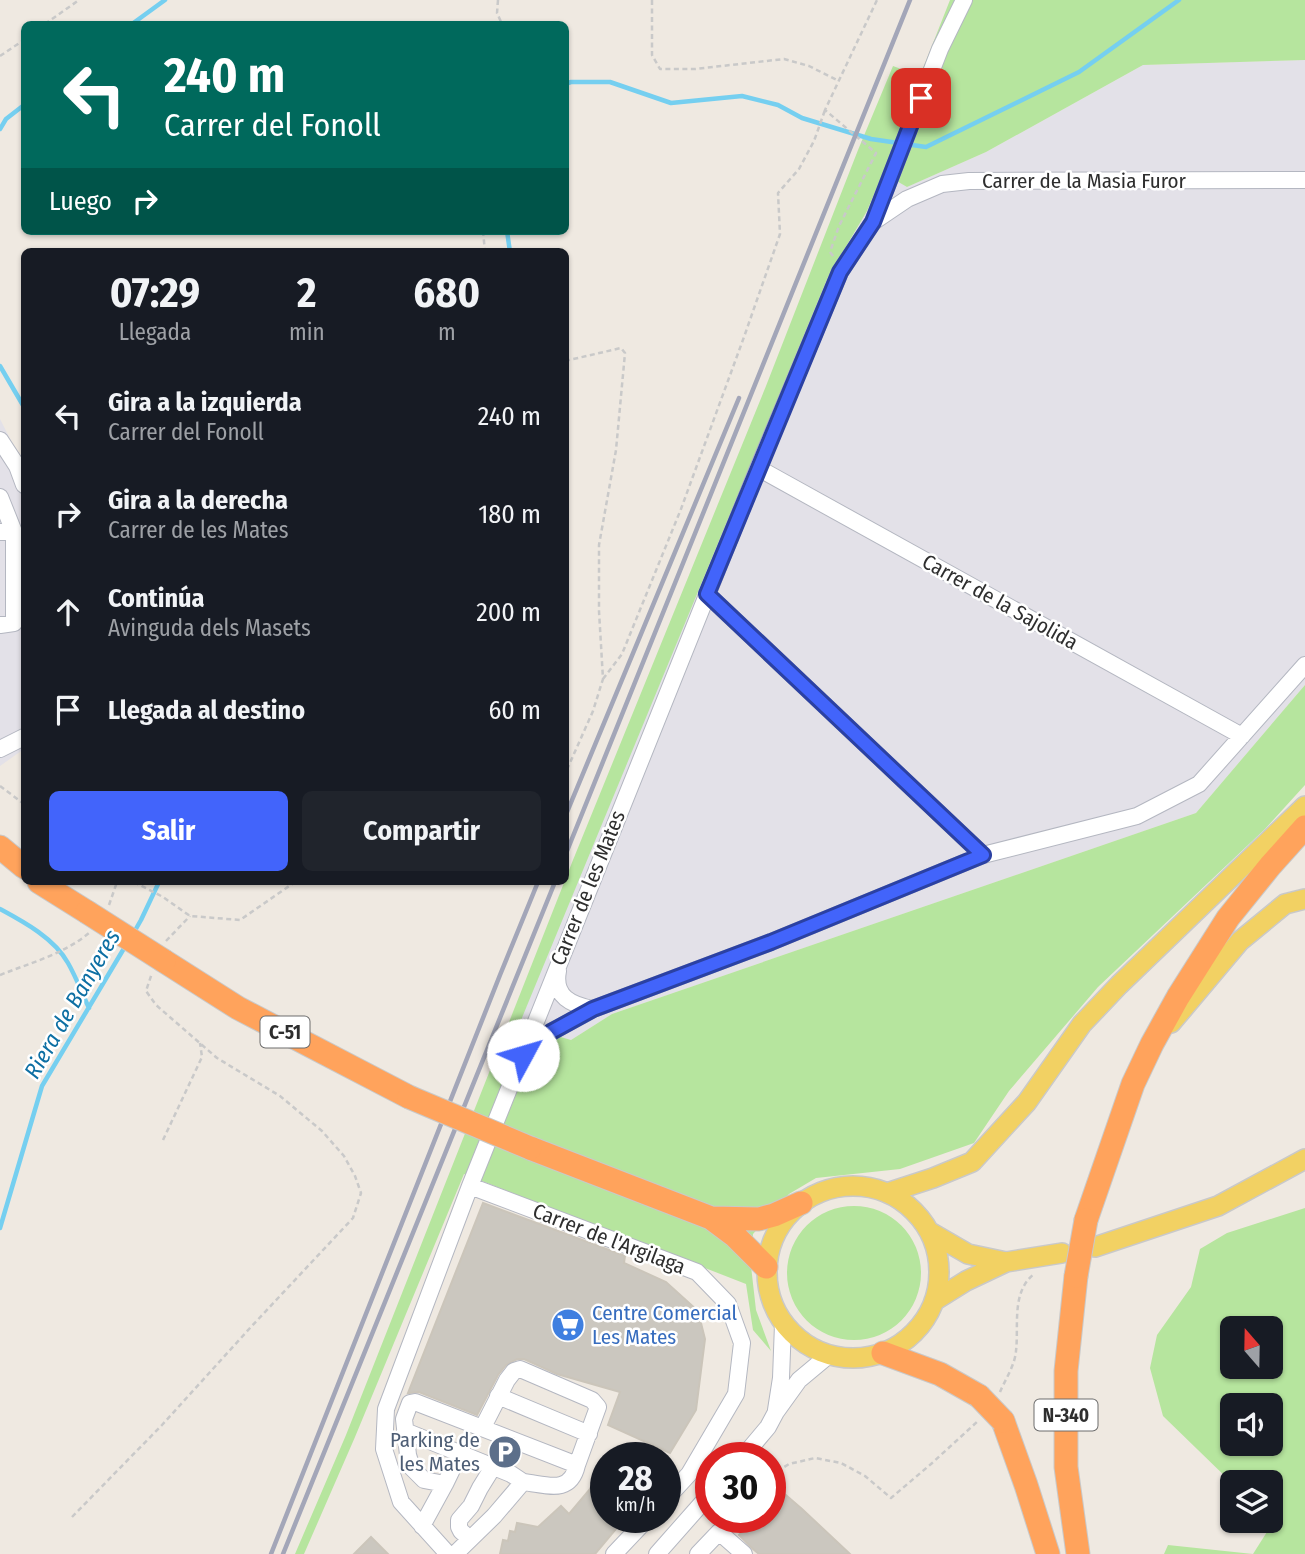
<!DOCTYPE html>
<html lang="es">
<meta charset="utf-8">
<style>
:root{--surface:#171b24;--page:#20242c;--text:#f1f3f6;--muted:#9ea1a6;--accent:#4264fb}
body{margin:0;font-family:"Fira Sans Condensed",sans-serif;background:var(--page);color:var(--text);height:100vh;display:flex;flex-direction:column;font-size:26px;white-space:nowrap}
*{box-sizing:border-box;margin:0}
p{font-size:23px;color:var(--muted)}
.icon{flex:none;width:38px;height:38px;fill:none;stroke:currentColor;stroke-width:2;stroke-linecap:round;stroke-linejoin:round}
.map{position:relative;flex:1;overflow:hidden}
.drawer{position:absolute;left:21px;top:248px;width:548px;height:637px;display:flex;flex-direction:column;background:var(--surface);border-radius:10px;box-shadow:0 2px 5px #0004}
.drawer>*{flex:none}
.guide{position:absolute;left:21px;top:21px;width:548px;height:214px;border-radius:10px;box-shadow:0 2px 5px #0004;background:#00695c;color:#fff;overflow:hidden}
.needle{width:46px;rotate:340deg}
.tools{position:absolute;left:1220px;top:1316px;display:grid;gap:14px}
.tools a{display:grid;place-items:center;width:63px;height:63px;border-radius:10px;background:var(--surface);box-shadow:0 2px 5px #0004;font-size:35px}
.speed{position:absolute;left:590px;top:1442px;display:flex;gap:14px;font-size:35px;font-weight:700;text-align:center}
.speed>*{display:grid;place-content:center;width:91px;height:91px;border-radius:50%;background:var(--surface);box-shadow:0 2px 5px #0004;line-height:1}
.speed small{font-size:18px;font-weight:400}
.speed .limit{border:10px solid #d22;background:#fff;color:#111}
.pin{position:absolute;display:grid;place-items:center;width:60px;height:60px;color:#fff;margin:-30px;border-radius:14px;box-shadow:0 4px 10px #0006}
.me{position:absolute;width:77px;margin:-38px;rotate:51deg;stroke-linejoin:round;filter:drop-shadow(0 0 5px #0008)}
.turn{display:flex;align-items:center;gap:24px;height:147px;padding:0 28px;font-size:32px}
.turn .icon{width:91px;height:91px;stroke-width:2.5}
.turn b{display:block;font-size:49px;line-height:60px}
.then{display:flex;align-items:center;height:66px;padding:0 28px;background:#0003;gap:14px;font-size:26px}
.eta{display:flex;justify-content:space-evenly;align-items:center;height:119px;text-align:center}
.eta b{font-size:42px;font-weight:700;line-height:49px}
.button{display:flex;gap:14px;margin-top:auto;padding:14px 28px}
.button a{flex:1;height:80px;border-radius:10px;background:var(--accent);color:#fff;font-size:28px;font-weight:700;line-height:80px;text-align:center}
.button a+a{background:var(--page);color:var(--text)}
ul{padding:0;list-style:none}
li{display:flex;align-items:center;gap:21px;height:98px;padding:0 28px}
li div{flex:1}
li b{display:block;font-size:26px}
li em{font-style:normal}
.map>svg:first-child{display:block}
</style>
<div class="map">
<svg width="1305" height="1554" viewBox="0 0 1305 1554">
<rect width="100%" height="100%" fill="#efe9e1"/>
<!-- industrial -->
<path fill="#e3e1e8" d="M1305 60V685L1196 813 612 1014 571 1040 518 1025 828 277 867 211 884 172 907 187 986 152 1143 65Z
M0 419 24 466V749L0 766Z"/>
<!-- green -->
<path fill="#b6e59e" fill-rule="evenodd" d="M950 0H1305V60L1143 65 986 152 907 187 883 173 867 211 828 277 519 1025 571 1040 612 1014 1196 813 1305 685V785L1265 829 1098 987 1009 1091 974 1143 900 1169 816 1178 789 1194 753 1234 751 1266 756 1310 771 1351 753 1330 746 1284 464 1174 355 1437 304 1554H295L346 1435 573 860 766 386 858 150 893 66 920 76Z
M787 1273a67 67 0 1 1 134 0a67 67 0 1 1-134 0Z
M1305 1208V1554H1164L1168 1545 1253 1554 1272 1524 1269 1521H1270V1482L1232 1483 1163 1416 1150 1368 1157 1335 1191 1287 1200 1249 1227 1233ZM1270 1328V1367H1232V1328ZM1270 1405V1444H1232V1405Z"/>
<g fill="none" stroke-linecap="round" stroke-linejoin="round">
<!-- stream -->
<path stroke="#75cff0" stroke-width="4.5" d="M132 24 165 0
M565 84 571 82H610L671 103 742 96 778 105 802 118 871 139 926 147 1079 72 1179 0
M0 129 6 119 24 105
M507 231 510 252
M0 366 24 407
M0 909C24 922 54 938 68 963 76 977 82 993 89 1008
M133 934 141 920 159 882
M0 1228 42 1086 126 945"/>
</g>
<!-- building -->
<path fill="#cbc7bf" stroke="#cbc5ba" stroke-width="2" d="M483 1203 625 1256 624 1263 666 1282 698 1311 705 1339 696 1410 670 1453 608 1425 620 1392 557 1374 524 1359H517L506 1365 498 1375 477 1415 419 1392 408 1393Z
M606 1470V1517H626L595 1554H500L503 1540 508 1541 510 1531 515 1532 517 1523 538 1527 561 1506 569 1514Z
M780 1490 802 1509 850 1554H759L753 1549 739 1535 755 1517H770V1501Z
M371 1537 388 1554H354Z"/>
<g fill="none" stroke-linecap="round" stroke-linejoin="round">
<defs>
<path id="minor" d="M873 222 907 199 942 184 969 181 1305 180
M0 440 17 466 24 485
M758 468 1242 736
M0 497 14 532
M0 532H14V623L0 625
M707 594 983 855
M0 749 24 737
M558 971C553 997 572 1005 593 1009
M524 1054 551 1032 593 1009 771 942 983 855 1137 816 1199 784 1305 665
M470 1186 697 1272 728 1304 742 1343 736 1394 689 1474 665 1500
M498 1396 589 1434
M776 1410 781 1378 783 1324
M483 1427 507 1380 514 1371 520 1369 592 1400 598 1407 577 1465
M405 1431 511 1474 523 1482
M742 1458 768 1427 776 1412 799 1380 829 1355
M445 1484 460 1453
M422 1526 445 1484 424 1480 412 1468 408 1455 404 1419 410 1403 415 1402 577 1465C570 1496 545 1484 523 1482L494 1516 455 1554
M470 1539 461 1531 459 1527V1520L471 1506 480 1488 493 1467
M448 1554 401 1502 384 1449 386 1409 470 1186 758 468 840 272 873 222 940 49 964 0
M614 1554 649 1517
M657 1554 710 1494
M698 1554 719 1532 744 1554"/>
<path id="major" d="M1171 1023 1240 941 1285 904 1305 899
M767 1272a86 86 0 1 1 172 0a86 86 0 1 1-172 0Z
M887 1193 933 1178 972 1162 1027 1102 1082 1024 1119 985 1305 806
M930 1232 968 1254 1006 1262
M1095 1247 1218 1206 1305 1159
M934 1301 966 1281 1006 1262 1062 1253"/>
<path id="highway" d="M0 847 24 867
M39 882 87 912
M164 961 238 1008 409 1097
M530 1148 711 1218 735 1236 766 1267
M711 1218 759 1219 774 1215 801 1203
M1086 1220 1133 1084 1152 1044 1178 997 1228 918 1270 866 1305 827
M1076 1276 1066 1371V1467L1078 1554
M883 1353 940 1374 979 1396
M1003 1421 1026 1485 1048 1554"/>
</defs>
<!-- minor casing -->
<use href="#minor" stroke="#b4b7c1" stroke-width="18"/>
<!-- major casing -->
<use href="#major" stroke="#c9c9c9" stroke-width="22"/>
<!-- highway casing -->
<use href="#highway" stroke="#c9c9c9" stroke-width="25"/>
<!-- path -->
<path stroke="#c9c9c9" stroke-width="2.5" stroke-dasharray="5 3.5" stroke-linecap="butt" d="M498 0 497 13 502 24
M652 0V55L660 69H695L784 59 809 66 839 81
M45 24 79 0
M0 56 24 40
M483 231 485 252
M833 256 830 252 839 226 876 153 825 110 877 0
M565 361 621 348 625 353 616 450 599 545V611L603 679 593 711 565 774
M603 679 622 654 681 509 744 337 780 234 778 193 799 169 814 141 825 110
M0 786 24 804
M134 882 163 897 190 916 240 920 295 882
M109 905 117 882
M166 941 190 916
M0 975C30 963 64 954 89 933
M163 1140 202 1057 200 1043
M1000 1392C1005 1380 1015 1365 1016 1351 1019 1326 1011 1292 1034 1274
M770 1476 789 1464 815 1458 841 1463 865 1476 891 1498 931 1464 978 1421
M72 1517 162 1425 250 1328 353 1218 361 1193 355 1176 344 1156 322 1131 280 1096 217 1058 156 1005 146 991 152 973"/>
<!-- minor -->
<use href="#minor" stroke="#fff" stroke-width="16"/>
<!-- major -->
<use href="#major" stroke="#f2d163" stroke-width="19"/>
<!-- highway -->
<use href="#highway" stroke="#ffa35c" stroke-width="23"/>
<!-- rail -->
<path stroke="#a3a6b8" stroke-width="4.5" d="M565 817 739 398
M565 856 910 0
M271 1554 500 975 538 882
M283 1554 555 882"/>
<defs>
<path id="highway-bridge" d="M87 912 164 961
M409 1097 530 1148
M1076 1276 1086 1220
M979 1396 1003 1421"/>
</defs>
<!-- highway-bridge casing -->
<use href="#highway-bridge" stroke="#c9c9c9" stroke-width="25" stroke-linecap="butt"/>
<!-- highway-bridge -->
<use href="#highway-bridge" stroke="#ffa35c" stroke-width="23"/>
</g>
<g fill="none" stroke-linecap="round" stroke-linejoin="round">
<defs>
<path id="route" d="M523 1055 551 1032 593 1009 771 942 983 855 707 594 840 272 873 222 921 98"/>
</defs>
<!-- route casing -->
<use href="#route" stroke="#2b41a3" stroke-width="18"/>
<!-- route -->
<use href="#route" stroke="#4264fb" stroke-width="12"/>
</g>
<!-- icons -->
<defs>
<symbol id="supermarket-disc" viewBox="-11 -11 22 22"><circle r="9.5" fill="#3f7fe0" stroke="#fff"/><path d="M-6-5.5h2.5l.6 2H6L4.5 2H-2.5L-4.4-4H-6ZM-1.5 3.2a1.3 1.3 0 1 0 .1 0ZM3 3.2a1.3 1.3 0 1 0 .1 0Z" fill="#fff"/></symbol>
<symbol id="parking-disc" viewBox="-11 -11 22 22"><circle r="9.5" fill="#5c6f8a" stroke="#fff"/><path d="M-3.5-5.5H1a3.5 3.5 0 0 1 0 7H-1V5.5H-3.5ZM-1-3.4V-.6H.8a1.4 1.4 0 0 0 0-2.8Z" fill="#fff"/></symbol>
</defs>
<g fill-rule="evenodd">
<use href="#supermarket-disc" x="549" y="1306" width="38" height="38"/>
<use href="#parking-disc" x="486" y="1433" width="38" height="38"/>
</g>
<g text-anchor="middle" dominant-baseline="central" stroke-width="5" stroke-linejoin="round" paint-order="stroke">
<!-- shield labels -->
<g fill="#fff" stroke="#6d6d6d" stroke-width="2">
<rect x="260.5" y="1016.5" width="49" height="31" rx="5"/>
<rect x="1034.5" y="1399.5" width="63" height="31" rx="5"/>
</g>
<g font-size="19" font-weight="bold" fill="#2e2e2e">
<text x="285" y="1032">C-51</text>
<text x="1066" y="1415">N-340</text>
</g>
<!-- street labels -->
<g font-size="21" fill="#2e2e2e" stroke="#fff">
<text x="1084" y="181">Carrer de la Masia Furor</text>
<text transform="translate(1000 602) rotate(29)">Carrer de la Sajolida</text>
<text transform="translate(588 888) rotate(-68)">Carrer de les Mates</text>
<text transform="translate(609 1239) rotate(21)">Carrer de l'Argilaga</text>
</g>
<!-- shop labels -->
<g font-size="21" fill="#366cbe" stroke="#fff" text-anchor="start">
<text x="592" y="1313">Centre Comercial<tspan x="592" dy="24">Les Mates</tspan></text>
</g>
<!-- service labels -->
<g font-size="21" fill="#4e5e75" stroke="#fff" text-anchor="end">
<text x="480" y="1440">Parking de<tspan x="480" dy="24">les Mates</tspan></text>
</g>
<!-- water labels -->
<g font-size="23" font-style="italic" fill="#0d6fa3" stroke="#fff">
<text transform="translate(72 1004) rotate(-60)">Riera de Banyeres</text>
</g>
</g>
</svg>
<div class="tools">
<a><svg class="needle" viewBox="-14 -14 28 28"><path d="M0-13l5 13h-10z" fill="#e53935"/><path d="M0 13l5-13h-10z" fill="#9ea1a6"/></svg></a>
<a><svg class="icon" aria-label="sound" viewBox="0 0 24 24"><path d="M4 9h4l5-4v14l-5-4H4zM17 9q2 3 0 6"/></svg></a>
<a><svg class="icon" aria-label="layers" viewBox="0 0 24 24"><path d="M12 4l9 5-9 5-9-5zM3 14l9 5 9-5"/></svg></a>
</div>
<div class="speed"><div>28<small>km/h</small></div><div class="limit">30</div></div>
<div class="pin" style="left:921px;top:98px;background:#d93025"><svg class="icon" aria-label="arrive" viewBox="0 0 24 24"><path d="M6 21V4h12l-3 4 3 4H6"/></svg></div>
<svg class="me" style="left:523px;top:1055px" viewBox="-20 -20 40 40"><circle r="19" fill="#fff"/><path d="M0-13L10 11 0 6-10 11z" fill="#4264fb"/></svg>
<div class="guide">
<div class="turn"><svg class="icon" aria-label="left" viewBox="0 0 24 24"><path d="M17 20v-9H6M10 6l-5 5 5 5"/></svg><div><b>240 m</b>Carrer del Fonoll</div></div>
<div class="then">Luego<svg class="icon" aria-label="right" viewBox="0 0 24 24"><path d="M7 20v-9h11M14 6l5 5-5 5"/></svg></div>
</div>
<section class="drawer">
<div class="eta">
<div><b>07:29</b><p>Llegada</p></div>
<div><b>2</b><p>min</p></div>
<div><b>680</b><p>m</p></div>
</div>
<ul>
<li><svg class="icon" aria-label="left" viewBox="0 0 24 24"><path d="M17 20v-9H6M10 6l-5 5 5 5"/></svg><div><b>Gira a la izquierda</b><p>Carrer del Fonoll</p></div><em>240 m</em></li>
<li><svg class="icon" aria-label="right" viewBox="0 0 24 24"><path d="M7 20v-9h11M14 6l5 5-5 5"/></svg><div><b>Gira a la derecha</b><p>Carrer de les Mates</p></div><em>180 m</em></li>
<li><svg class="icon" aria-label="ahead" viewBox="0 0 24 24"><path d="M12 20V5M6 11l6-6 6 6"/></svg><div><b>Continúa</b><p>Avinguda dels Masets</p></div><em>200 m</em></li>
<li><svg class="icon" aria-label="arrive" viewBox="0 0 24 24"><path d="M6 21V4h12l-3 4 3 4H6"/></svg><div><b>Llegada al destino</b></div><em>60 m</em></li>
</ul>
<div class="button"><a>Salir</a><a>Compartir</a></div>
</section>
</div>
